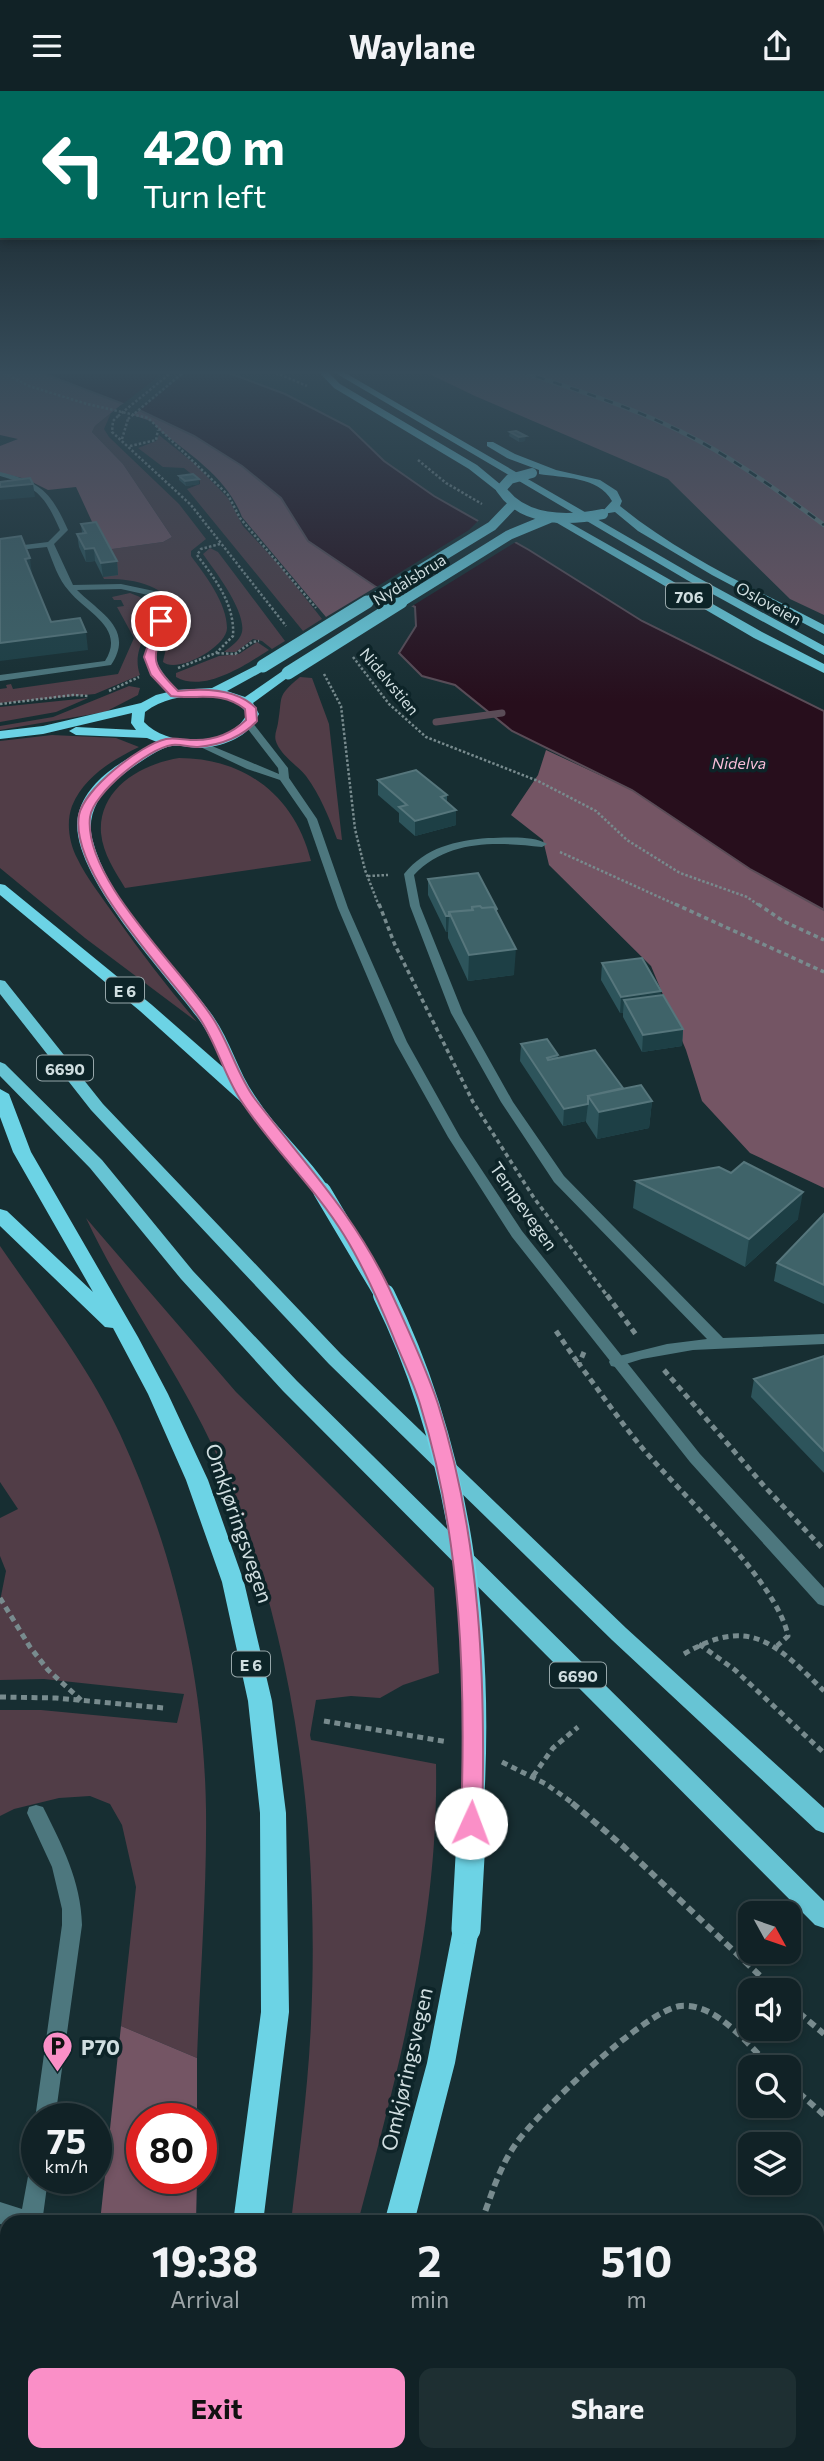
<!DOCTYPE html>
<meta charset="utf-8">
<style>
:root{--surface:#112226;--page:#1e2f32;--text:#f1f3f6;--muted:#9ca4a7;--line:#303f43;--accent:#fa8fc7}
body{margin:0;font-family:Commissioner,sans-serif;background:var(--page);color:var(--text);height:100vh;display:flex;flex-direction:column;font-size:26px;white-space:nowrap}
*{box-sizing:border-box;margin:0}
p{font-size:23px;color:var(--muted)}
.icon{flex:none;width:38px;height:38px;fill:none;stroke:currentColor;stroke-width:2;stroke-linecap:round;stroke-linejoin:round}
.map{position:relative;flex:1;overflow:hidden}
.sheet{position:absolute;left:0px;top:2124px;width:824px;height:247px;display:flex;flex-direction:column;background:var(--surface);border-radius:21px 21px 0 0;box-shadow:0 4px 10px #0003,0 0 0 2px var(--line)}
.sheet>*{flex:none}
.banner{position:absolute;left:0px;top:0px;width:824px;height:147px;box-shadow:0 4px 10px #0003,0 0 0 2px var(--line);background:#00695c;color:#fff;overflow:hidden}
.needle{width:46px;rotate:130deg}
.fabs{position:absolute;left:738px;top:1810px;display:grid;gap:14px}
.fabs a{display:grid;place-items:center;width:63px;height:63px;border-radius:14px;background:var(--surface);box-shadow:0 4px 10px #0003,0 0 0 2px var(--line);font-size:35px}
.speed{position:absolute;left:21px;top:2012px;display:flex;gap:14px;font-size:35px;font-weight:700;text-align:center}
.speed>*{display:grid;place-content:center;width:91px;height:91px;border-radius:50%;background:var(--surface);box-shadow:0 4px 10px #0003,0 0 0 2px var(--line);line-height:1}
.speed small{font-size:18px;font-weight:400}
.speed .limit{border:10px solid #d22;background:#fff;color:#111}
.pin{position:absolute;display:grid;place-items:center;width:60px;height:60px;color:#fff;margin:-30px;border:4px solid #fff;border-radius:50%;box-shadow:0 2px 7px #0007}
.me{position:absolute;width:77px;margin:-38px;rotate:2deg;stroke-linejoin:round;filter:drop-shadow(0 0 5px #0008)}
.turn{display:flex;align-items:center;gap:24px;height:147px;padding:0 28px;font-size:32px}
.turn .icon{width:91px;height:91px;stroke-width:2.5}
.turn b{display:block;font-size:49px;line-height:60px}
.eta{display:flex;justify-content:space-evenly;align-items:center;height:119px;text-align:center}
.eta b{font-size:42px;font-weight:700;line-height:49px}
.button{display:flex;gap:14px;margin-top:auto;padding:14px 28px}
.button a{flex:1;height:80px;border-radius:14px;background:var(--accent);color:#111;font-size:28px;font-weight:700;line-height:80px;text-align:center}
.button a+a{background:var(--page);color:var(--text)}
header{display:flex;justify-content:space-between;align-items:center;height:91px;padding:0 28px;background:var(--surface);font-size:32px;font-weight:700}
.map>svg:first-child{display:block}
</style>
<header><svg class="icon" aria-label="menu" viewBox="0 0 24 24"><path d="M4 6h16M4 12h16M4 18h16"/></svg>Waylane<svg class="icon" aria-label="share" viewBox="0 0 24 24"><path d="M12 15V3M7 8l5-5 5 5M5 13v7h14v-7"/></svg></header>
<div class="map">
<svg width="824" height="2370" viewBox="0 0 824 2370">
<rect width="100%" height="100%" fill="#172e32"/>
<!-- green -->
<path fill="#513d47" d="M111 322 104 338 109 346 179 413 206 448 191 460V465C205 484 227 512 227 537 227 556 177 583 163 571 165 560 174 530 173 522 170 492 127 487 104 488L103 486 105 459 163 451 172 446 123 373 92 341 95 335Z
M159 344 195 373 228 407 243 435 281 476 322 528 303 540 187 398 200 393V390L184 377 163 376 138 357 156 350Z
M210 457 218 461 285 550 272 558 262 550 253 548 236 561H224C230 556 240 550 242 541 246 520 215 480 203 463Z
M130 502 140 506 151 519C150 543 131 559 140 584L95 603 0 612V598L7 597 6 594 11 593 13 598 118 583 134 547 117 516 124 515 121 509H114L112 506Z
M257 551 269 559C245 574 204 602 176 586V582L219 565 239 563Z
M300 586 312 587 329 633 342 749 337 748C329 726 320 704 306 685 297 674 283 666 277 653 273 645 277 639 278 632 283 604 276 606 300 586Z
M129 595 140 597 138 604 105 621 0 639V635L53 626Z
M88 607 56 621 0 631V616Z
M52 644 116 647 139 656C112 669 84 686 72 715 66 731 69 752 77 767 87 788 102 806 115 825 141 862 168 897 197 931L85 847 0 777V650Z
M179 667C246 667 295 706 311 770L125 797C115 780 103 763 101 742 98 698 141 673 179 667Z
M86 1127 236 1301 434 1497 439 1582 403 1594 380 1607 351 1605 316 1609 310 1644 311 1649 436 1673C439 1830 398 1981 358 2131H291C299 2065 308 1999 311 1932 320 1738 295 1536 214 1358 177 1278 123 1206 86 1127Z
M0 1155C42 1216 89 1276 120 1343 174 1460 204 1588 206 1718 207 1801 200 1884 197 1967L121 1935 136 1796 122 1734 110 1713 90 1705 59 1707 14 1718 0 1725V1619H41L177 1632 184 1603 44 1588 0 1589V1510L6 1480 0 1465V1427L18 1418 0 1391Z"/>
<!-- forest -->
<path fill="#745564" d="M0 280H37L122 313 95 335 92 341 123 373 172 446 163 451 105 459 76 396 48 399 26 388 0 382V355L18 348 0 344Z
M423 280H824V524L790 508 668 388 475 305Z
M139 319 194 345 242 375 281 407 308 450 376 496 326 526 242 426C228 388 190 363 159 339L153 331 133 324Z
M546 659 632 699 750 778 824 819V1097L750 1062 702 1010 686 959 651 875 549 774 543 749 511 724 538 684Z
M121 1935 197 1967V2028H142V2088H197L196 2131H100Z
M0 2205 7 2207V2313L0 2310Z"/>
<!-- water -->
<path fill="#270e1c" stroke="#5a4c57" stroke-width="2" d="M37 280H224L285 303 349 336 384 370 434 405 529 459 642 530 824 620V819L750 778 632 699 512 640 455 594 422 585 399 562 416 535 415 516 376 496 308 450 281 407 242 375 194 345 139 319Z"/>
<!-- pier -->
<path fill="#172e32" d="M165 280H188L136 322 119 316Z
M480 428 519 449 409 517 373 498 469 439Z"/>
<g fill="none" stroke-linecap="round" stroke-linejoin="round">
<!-- stream -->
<path stroke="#5a4c57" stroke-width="7" d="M436 631 502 622"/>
<!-- path-far3 -->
<path stroke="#788b8e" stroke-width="2.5" stroke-dasharray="2.5 2" stroke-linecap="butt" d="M0 280 29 295 87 313 148 327 228 404 240 427 316 517
M272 280 307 295
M118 325 113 330 112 341 191 414 286 535
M122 348 128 328
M130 355 156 349 158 339
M418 369 446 392 482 413
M217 562 235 563 252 551 259 550
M353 566 389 613 426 646 538 690 596 720 627 749 680 782 747 806 760 815
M178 577 216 562 233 545C235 513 215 488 197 464L201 458 220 453
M324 583 341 615 355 738 365 779 379 815
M109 600 139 586
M0 613 73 604 89 605
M560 761 679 815
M368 785 388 784"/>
<!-- path-far2 -->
<path stroke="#788b8e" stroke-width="3.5" stroke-dasharray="4.5 3.5" stroke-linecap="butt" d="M379 813 395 854 473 1011 534 1107 608 1206
M675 813 824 881
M758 813 783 830 824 849"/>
<!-- path-far1 -->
<path stroke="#788b8e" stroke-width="5" stroke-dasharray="6 4.5" stroke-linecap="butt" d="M607 1204 637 1245
M556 1240 578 1272
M584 1261 579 1273C601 1302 621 1332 644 1359 682 1404 777 1490 788 1545L777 1555
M664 1279 765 1396 824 1459
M0 1507 30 1556 48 1579 81 1609
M699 1553 735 1579 824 1662
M684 1563C750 1524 776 1553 824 1600
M0 1606 56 1607 164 1617
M324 1630 448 1651
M502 1671 546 1693 574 1713
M533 1685 553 1657 578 1636"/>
<!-- path -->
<path stroke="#788b8e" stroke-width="6" stroke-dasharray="8 5" stroke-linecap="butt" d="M572 1712 623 1755 775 1899
M789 1913 824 1943
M789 1993 824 2024
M481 2132C491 2105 499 2077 515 2054 535 2024 646 1918 681 1915 717 1912 748 1954 771 1976
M424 2370 426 2364"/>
<!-- service -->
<path fill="#4d777e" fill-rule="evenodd" d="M0 381C41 391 51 401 68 439L54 453 73 494 121 493 154 500 166 522C155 571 146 562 180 603L178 605H172C138 567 147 567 158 522L148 504 121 498 77 499C100 522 135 538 111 574L0 590V584L105 570C126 537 87 522 69 500 58 488 53 471 47 456L0 461V457L48 451 60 439C45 405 37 395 0 385Z
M488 747C506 747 533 744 547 753L542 756C497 751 448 748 414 784L420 815 463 922 513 1011 564 1085 723 1247 824 1243V1253L693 1259 642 1268 616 1276 611 1275 609 1271 611 1267 667 1253 707 1248 554 1091 501 1011 451 922 410 815 404 783C426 756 455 750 488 747Z
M36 1714 43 1716C62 1754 81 1790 82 1834L55 2028H37V2033L35 2028 62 1834V1818L52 1776 27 1722 29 1716Z
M37 2077V2088H48L42 2132H7V2135L0 2133V2111L22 2118 29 2080Z
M817 2221 824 2224V2251L817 2249Z
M499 2364H523L521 2370H497Z"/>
<!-- minor -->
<path fill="#4d777e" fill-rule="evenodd" d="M0 2341 7 2344V2364H45L47 2370H14L12 2366 7 2368 0 2365Z"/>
<!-- tertiary -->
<path fill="#4d777e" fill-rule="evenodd" d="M249 630 252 631 288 677 289 687 317 728 348 817 407 951 460 1046 522 1140 700 1363 824 1497V1515L818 1513 690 1371 512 1146 448 1046 395 951 338 817 307 728 280 689 247 678 192 652 200 650 279 683 278 677 244 633Z"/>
<!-- primary -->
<path fill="#67c4d4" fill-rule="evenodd" d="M0 889 5 890 103 1013 341 1263 626 1537 824 1717V1742L816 1739 612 1549 329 1273 91 1019 0 903Z
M0 971 5 973 102 1069 193 1180 297 1290 824 1810V1837L815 1834 283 1300 181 1188 90 1077 0 985Z"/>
<!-- trunk -->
<path fill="#6cd3e5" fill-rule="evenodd" d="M318 280H327L340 293 477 374 506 398 497 400 469 378 334 297Z
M332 280H342L695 485 824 555V564L687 489Z
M487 351H493L515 363 556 379 600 389 617 400 622 410 620 415C681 465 755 498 824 534V543L712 484 638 440 615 421 603 423 602 421 612 410C598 385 563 387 539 383V379L507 367 487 355Z
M556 424 762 541 824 573V582L754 547 552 429V425Z
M263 571 267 572V578L227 600 245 606 284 579H292L294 582 253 612 259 623C248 647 225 655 199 657 190 657 181 654 172 655 159 656 125 681 114 691 98 705 87 725 92 747 108 812 172 869 210 921 230 947 237 979 255 1005 277 1039 309 1066 331 1100L322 1106 316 1104 240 1010 140 920 0 804V793L5 794 152 914 225 978C217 960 209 942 197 926 166 883 62 775 79 721 89 686 128 667 157 651L147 647 76 644 69 640 76 636 136 639 131 632 132 622 43 643 0 648V640L43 635 141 612 156 604 176 599 212 597ZM202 604C219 606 237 606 247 623 230 657 168 657 144 631L145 621C162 608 181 605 202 604Z
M0 998 9 1003 31 1061 138 1246 168 1303 208 1389 244 1491 272 1610 286 1722 289 1921 263 2132H233L261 1921 260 1722 248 1610 222 1491 186 1389 148 1303 113 1237 105 1236 0 1135V1118L7 1120 93 1201 13 1061 0 1026Z
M466 1826 475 1829 479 1838 455 1972 414 2132H384L427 1972 453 1838 457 1829Z
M185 2364H217L216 2370H184Z
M309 2364H341L339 2370H307Z"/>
<defs>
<path id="rail" d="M519 280C580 300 642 319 699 350 743 374 784 404 824 434"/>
</defs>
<!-- rail casing -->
<use href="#rail" stroke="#6b7e81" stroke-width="4.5"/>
<!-- rail -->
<use href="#rail" stroke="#0d2428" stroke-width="2.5" stroke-dasharray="9" stroke-linecap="butt"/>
<!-- path-bridge -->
<path stroke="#788b8e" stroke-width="2.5" stroke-dasharray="2.5 2" stroke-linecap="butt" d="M118 325 173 280
M128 328 185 280"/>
<!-- trunk-bridge-far4 -->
<path stroke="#6cd3e5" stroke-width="10" d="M532 382 510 388 501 398C523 431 568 430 603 423
M364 513 492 435 514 412
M398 513 509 444 550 427"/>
<!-- trunk-bridge-far3 -->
<path stroke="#6cd3e5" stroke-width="13" d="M263 575 367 511
M288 582 401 511"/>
<!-- trunk-bridge-far2 -->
<path stroke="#6cd3e5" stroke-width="18" d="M322 1100 385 1206"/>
<!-- trunk-bridge-far1 -->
<path stroke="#6cd3e5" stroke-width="22" d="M384 1204C461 1360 483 1541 473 1713"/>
<!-- trunk-bridge -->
<path stroke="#6cd3e5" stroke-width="29" d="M466 1838 473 1712"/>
</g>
<!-- wall -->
<path fill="#2d545b" d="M510 341 525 350 519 351 509 345Z
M179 385 199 393 186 395 179 389Z
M81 433 117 470 118 484 103 486 95 470 86 471 79 456 77 443 82 442Z
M378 689 447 704V711L456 719V734L415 745 399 731V722L378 704Z
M428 788 497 821 514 884 468 890 448 847V841H446L428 804Z
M602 872 661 904 683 938 682 955 642 961 623 926V922H620L601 889Z
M521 953 558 964V967L652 1010 649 1037 597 1048 586 1031V1030L563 1035 520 970Z
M636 1090 798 1128 745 1176 633 1117Z
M824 1123V1213L774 1190 777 1172Z
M824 1265V1382L751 1306 754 1288Z"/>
<!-- shaded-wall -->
<path fill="#1d3f45" d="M526 345 525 350 519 351V346Z
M199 388V393L186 395 185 390Z
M33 393 35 406 0 409V396Z
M94 457 95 470 86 471 85 458Z
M30 467 32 484H27L25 468Z
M117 470 118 484 103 486 101 472Z
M86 541 88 559 0 570V552Z
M456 719V734L415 745V730Z
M446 825H449L448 841H446Z
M516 858 514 884 468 890 469 864Z
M661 900 660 917 624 909 623 922H620L621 906Z
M683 938 682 955 642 961 643 944Z
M652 1010 649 1037 597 1048 599 1021Z
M588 1013 586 1030 563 1035 564 1018Z
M803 1101 798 1128 745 1176 749 1148Z"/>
<!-- building -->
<path fill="#3f6369" stroke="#56767c" stroke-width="2" d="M516 340 526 345 519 346 510 341Z
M193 383 199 388 185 390 179 385Z
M30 387 33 393 0 396V391Z
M96 431 117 470 101 472 94 457 85 458 77 443 86 442 81 433Z
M21 445 30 467 25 468 51 531 80 527 86 541 0 552V448Z
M416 679 447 704 441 706 456 719 415 730 399 716 407 714 378 689Z
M478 782 497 818 496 819 494 816 482 817 480 815 472 816V819L449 821V825H446L428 788Z
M480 815 482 817 494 816 516 858 469 864 449 821 473 819 472 816Z
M642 867 661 900 621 906 602 872Z
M663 904 683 938 643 944 624 909Z
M547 948 558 964 547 967 548 969 595 959 623 997 588 1005V1013L564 1018 521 953Z
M641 994 652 1010 599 1021 588 1005Z
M744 1071 803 1101 749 1148 636 1090 719 1076 731 1082Z
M824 1123V1194L777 1172Z
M824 1265V1360L754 1288Z"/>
<!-- sky -->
<linearGradient id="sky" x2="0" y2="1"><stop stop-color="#0d191c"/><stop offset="0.46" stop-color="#364c5a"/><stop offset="1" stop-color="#364c5a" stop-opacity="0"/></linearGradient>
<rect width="824" height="611" fill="url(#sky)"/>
<!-- route -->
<path fill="#fa8fc7" stroke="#a25d81" stroke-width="2" d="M161 527 166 530C153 568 148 570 178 600 204 597 236 597 256 617L257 630C241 647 221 654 198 656 190 656 180 653 172 654 149 657 93 702 90 726 83 788 180 876 212 926 229 951 237 984 255 1008 304 1072 353 1122 389 1197 406 1234 425 1274 438 1313 481 1448 486 1592 482 1732L479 1739 471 1741 464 1739 461 1732C466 1592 462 1448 420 1313 413 1290 402 1268 393 1245 379 1211 364 1176 344 1144 314 1095 271 1056 240 1008 223 982 216 950 198 925 166 881 69 781 79 724 84 698 140 654 166 648 174 646 184 649 192 649 213 650 231 643 246 629L245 618C220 599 199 609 171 605L151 584 144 566 156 530Z"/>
<!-- icons -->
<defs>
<symbol id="parking-pin" viewBox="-11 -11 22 30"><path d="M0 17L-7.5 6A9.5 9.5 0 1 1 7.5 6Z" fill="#fa8fc7" stroke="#0d2428"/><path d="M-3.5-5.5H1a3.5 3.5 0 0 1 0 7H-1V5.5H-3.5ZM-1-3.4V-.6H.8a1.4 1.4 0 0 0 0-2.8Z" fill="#111"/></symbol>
</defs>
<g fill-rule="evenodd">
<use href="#parking-pin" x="40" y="1938" width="35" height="47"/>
</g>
<g text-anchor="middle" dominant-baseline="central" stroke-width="7" stroke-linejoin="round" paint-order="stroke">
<!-- far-street labels -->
<g font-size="16" fill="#d0dee0" stroke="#0d2428">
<text transform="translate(409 488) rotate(-32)">Nydalsbrua</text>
<text transform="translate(769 512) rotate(29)">Osloveien</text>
<text transform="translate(390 590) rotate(50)">Nidelvstien</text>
</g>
<!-- shield labels -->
<g fill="#0d2428" stroke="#96a6a9" stroke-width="2">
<rect x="666" y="492.5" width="46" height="25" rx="5"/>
<rect x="106" y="886.5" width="38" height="25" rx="5"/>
<rect x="37" y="964.5" width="56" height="25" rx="5"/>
<rect x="232" y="1560.5" width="38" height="25" rx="5"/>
<rect x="550" y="1571.5" width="56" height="25" rx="5"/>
</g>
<g font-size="16" font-weight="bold" fill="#d0dee0">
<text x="689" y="505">706</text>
<text x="125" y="899">E 6</text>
<text x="65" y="977">6690</text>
<text x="251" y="1573">E 6</text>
<text x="578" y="1584">6690</text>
</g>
<!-- far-water labels -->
<g font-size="16" font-style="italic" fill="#f7bcd8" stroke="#0d2428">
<text x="739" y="671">Nidelva</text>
</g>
<!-- street labels -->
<g font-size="18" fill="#d0dee0" stroke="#0d2428">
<text transform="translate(524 1115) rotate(55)">Tempevegen</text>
</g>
<!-- near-street labels -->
<g font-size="21" fill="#d0dee0" stroke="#0d2428">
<text transform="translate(240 1432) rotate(71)">Omkjøringsvegen</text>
<text transform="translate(406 1978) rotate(-77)">Omkjøringsvegen</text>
</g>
<!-- near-poi labels -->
<g font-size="21" font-weight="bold" fill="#d0dee0" stroke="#0d2428" text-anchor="start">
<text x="81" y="1955">P70</text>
</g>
</g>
</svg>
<div class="fabs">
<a><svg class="needle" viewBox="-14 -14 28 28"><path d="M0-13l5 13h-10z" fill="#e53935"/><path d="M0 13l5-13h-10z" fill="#9ca4a7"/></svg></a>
<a><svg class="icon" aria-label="sound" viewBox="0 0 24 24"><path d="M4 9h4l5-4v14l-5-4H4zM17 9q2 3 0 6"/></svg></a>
<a><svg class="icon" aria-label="search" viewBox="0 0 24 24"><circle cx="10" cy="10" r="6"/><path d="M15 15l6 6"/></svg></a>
<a><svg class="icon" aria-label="layers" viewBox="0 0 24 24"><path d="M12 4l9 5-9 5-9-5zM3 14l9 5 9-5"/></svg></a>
</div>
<div class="speed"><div>75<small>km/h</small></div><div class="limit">80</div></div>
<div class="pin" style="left:161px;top:530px;background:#d93025"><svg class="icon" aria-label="arrive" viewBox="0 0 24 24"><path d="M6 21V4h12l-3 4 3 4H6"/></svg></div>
<svg class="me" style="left:471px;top:1732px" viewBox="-20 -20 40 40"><circle r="19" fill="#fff"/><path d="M0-13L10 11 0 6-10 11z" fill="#fa8fc7"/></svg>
<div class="banner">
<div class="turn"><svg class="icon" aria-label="left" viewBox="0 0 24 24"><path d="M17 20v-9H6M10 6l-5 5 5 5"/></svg><div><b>420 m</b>Turn left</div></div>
</div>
<section class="sheet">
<div class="eta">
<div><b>19:38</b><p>Arrival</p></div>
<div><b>2</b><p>min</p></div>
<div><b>510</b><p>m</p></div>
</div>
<div class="button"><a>Exit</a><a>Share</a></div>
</section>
</div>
